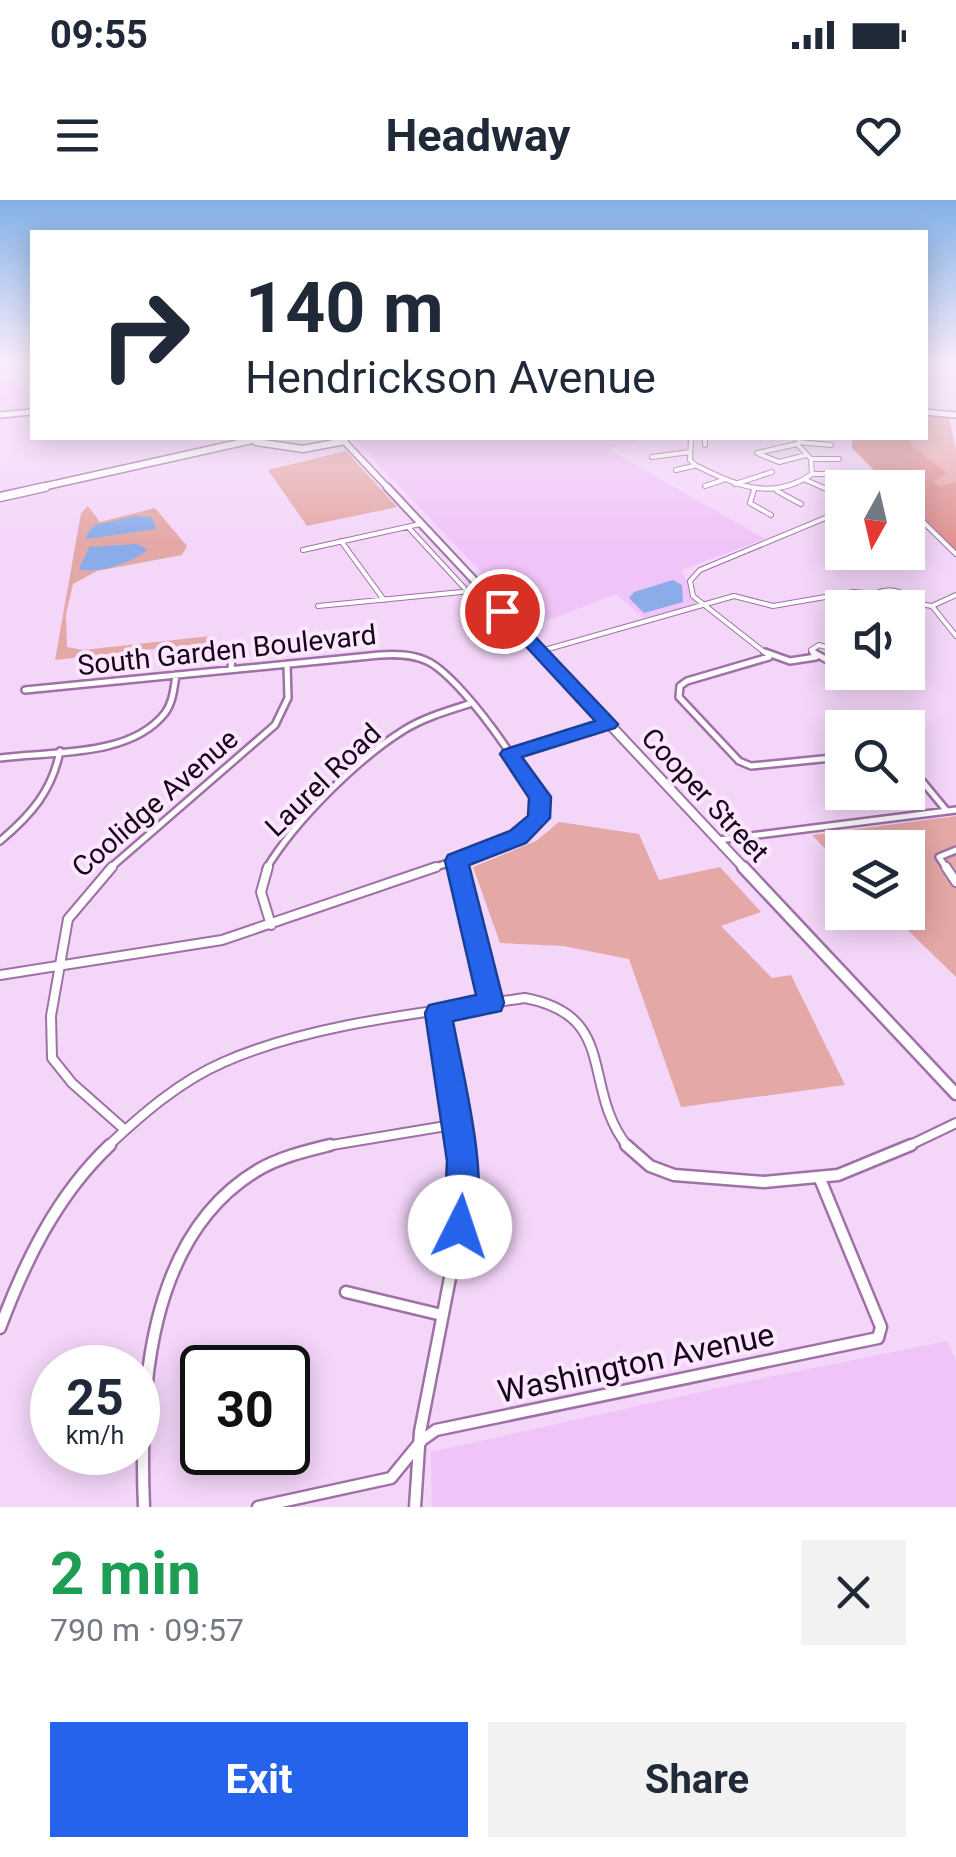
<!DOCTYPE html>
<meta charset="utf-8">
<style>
:root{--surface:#fff;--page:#f2f2f3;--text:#1f2937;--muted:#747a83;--accent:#2563eb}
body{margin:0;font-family:Roboto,sans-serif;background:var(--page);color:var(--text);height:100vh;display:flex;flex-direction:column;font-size:38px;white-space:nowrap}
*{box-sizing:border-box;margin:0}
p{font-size:32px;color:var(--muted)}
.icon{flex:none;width:55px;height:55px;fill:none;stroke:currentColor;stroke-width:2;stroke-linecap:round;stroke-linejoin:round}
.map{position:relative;height:1307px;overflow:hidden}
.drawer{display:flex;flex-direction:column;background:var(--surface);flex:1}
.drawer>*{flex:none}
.guide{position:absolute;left:30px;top:30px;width:898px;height:210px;border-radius:0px;box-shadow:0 5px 25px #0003;background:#fff;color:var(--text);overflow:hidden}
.needle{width:65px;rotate:188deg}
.buttons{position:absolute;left:825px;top:270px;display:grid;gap:20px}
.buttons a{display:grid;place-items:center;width:100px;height:100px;border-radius:0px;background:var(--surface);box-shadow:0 5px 25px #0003;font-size:50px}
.speed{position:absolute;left:30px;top:1145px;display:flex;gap:20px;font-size:50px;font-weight:700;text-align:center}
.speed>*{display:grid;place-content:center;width:130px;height:130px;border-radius:50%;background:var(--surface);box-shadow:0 5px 25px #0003;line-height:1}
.speed small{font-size:25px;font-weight:400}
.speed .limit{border:5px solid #111;border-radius:15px;background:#fff;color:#111}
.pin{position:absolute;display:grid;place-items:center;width:85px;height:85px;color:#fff;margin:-42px;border:5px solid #fff;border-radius:50%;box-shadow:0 2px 10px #0007}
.me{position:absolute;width:110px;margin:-55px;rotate:4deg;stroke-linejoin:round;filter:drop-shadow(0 0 8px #0008)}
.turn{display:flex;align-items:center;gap:35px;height:210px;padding:0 50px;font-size:45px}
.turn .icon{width:130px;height:130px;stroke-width:2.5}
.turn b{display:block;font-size:70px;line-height:85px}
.round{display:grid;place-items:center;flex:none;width:105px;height:105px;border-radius:0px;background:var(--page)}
.head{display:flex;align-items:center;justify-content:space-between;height:170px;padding:0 50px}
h1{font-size:60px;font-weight:700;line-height:75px;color:#1e9e55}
.cta{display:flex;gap:20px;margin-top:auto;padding:20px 50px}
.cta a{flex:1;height:115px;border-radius:0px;background:var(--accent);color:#fff;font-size:40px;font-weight:700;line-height:115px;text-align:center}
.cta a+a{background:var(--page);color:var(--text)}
.status{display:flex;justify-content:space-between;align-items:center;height:70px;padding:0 50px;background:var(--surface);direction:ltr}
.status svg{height:28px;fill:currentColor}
header{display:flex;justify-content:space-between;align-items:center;height:130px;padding:0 50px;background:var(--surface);font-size:45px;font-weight:700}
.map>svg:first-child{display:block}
</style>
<div class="status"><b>09:55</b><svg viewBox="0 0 49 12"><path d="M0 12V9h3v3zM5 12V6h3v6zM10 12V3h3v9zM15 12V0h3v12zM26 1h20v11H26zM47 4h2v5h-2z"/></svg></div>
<header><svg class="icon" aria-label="menu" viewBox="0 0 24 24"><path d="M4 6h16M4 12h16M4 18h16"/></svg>Headway<svg class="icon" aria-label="heart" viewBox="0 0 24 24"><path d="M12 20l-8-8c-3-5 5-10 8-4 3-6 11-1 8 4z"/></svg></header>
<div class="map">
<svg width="956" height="1307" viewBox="0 0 956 1307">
<rect width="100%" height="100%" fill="#f4d6f9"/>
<!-- built -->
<path fill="#f0c4f8" d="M0 161H32V212L12 214 0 224Z
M348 238H645L608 249 765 339 681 370 701 405 646 420 616 394 533 426 358 243Z
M947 1141 956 1161V1307H432L431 1252 754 1180Z"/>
<!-- green -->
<path fill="#e4a8a6" d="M925 214 949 217 956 250V352L908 288 891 287 852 248V238H925Z
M346 251 397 307 307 326 268 270Z
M88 306 100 322 155 308 187 346 182 355 97 371 73 384 66 414 67 447 83 450 211 436 217 442 55 460 81 313Z
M956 616V777L890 713 908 712V648H842V666L812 635Z
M559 622 639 634 659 680 720 667 761 712 721 726 772 778 791 775 845 885 681 907 629 759 563 746 500 743 473 667 536 641Z"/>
<!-- forest -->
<path fill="#e0918f" d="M852 238H909L912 246 947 273 932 283 942 286 956 282V352L908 305V288L891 287 852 248Z"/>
<!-- water -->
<path fill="#8aade9" d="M135 316 152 317 156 329 86 339 88 332 95 325Z
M136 344 148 349C135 362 96 375 79 369L89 347Z
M673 380 682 385 683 402 644 413 629 398 634 392Z"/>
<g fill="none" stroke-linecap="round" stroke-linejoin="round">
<defs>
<path id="minor-far3" d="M691 238 690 260 695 265C735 285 772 302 812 274L811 259 797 244
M705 238V245
M798 242 831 245
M797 244 757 253 779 262 806 255
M652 257 690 252
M811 259H839
M676 270 694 266
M812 274H843L859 282 853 288
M806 280 833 292
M735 284 772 272
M705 286 723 280
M754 290 750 303 771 315
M777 291 801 304
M908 307 956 354
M408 327 467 391
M341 341 384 400
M303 350 420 324
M956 395 932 406 956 436
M912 403 932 406
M318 406 482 390
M892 408 880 403 875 394C889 387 901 390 912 400L905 408
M541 451 734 396 773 406 854 392 875 394
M232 455V446
M386 455H400
M768 455 693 396 690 381 700 370 842 311
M814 455 811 450 819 445 836 450 837 455"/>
<path id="minor-far2" d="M765 452 790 461 816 457
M813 452 829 461 838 457 837 452
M769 457 687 481 680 486 679 497 739 561 751 566 842 557
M231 469 232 452
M25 490 380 455C396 454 412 454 427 461 460 476 531 576 541 611 524 648 465 657 429 669
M510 554 608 524
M0 558C50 551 130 558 165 513 173 502 174 488 176 475
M908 564 946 610
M718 640 956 610
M0 641C31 615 52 591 60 551
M456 661 458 669
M109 669 275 525 288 498 287 464
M266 669C295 621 356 560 404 530 423 518 447 511 469 504
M947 669 939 657 956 650"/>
<path id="minor-far1" d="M112 667 68 719 51 816 52 858 72 883 124 929
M268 667 261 692 271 725
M457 667 491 803
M946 667 956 682
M0 775 222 740 436 667
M439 813 463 947
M107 947C142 914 180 881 224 862 312 823 430 812 525 798 620 816 580 887 628 947
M320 947 458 924
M906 947 956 923"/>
<path id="minor" d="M626 945 650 966 674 975 764 982 838 975 911 945
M346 1092 442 1115
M0 1128C25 1061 57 995 110 945
M144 1307C139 1192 147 1036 258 970 280 957 306 951 330 945
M258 1307 391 1278 422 1240 436 1230 878 1138 881 1127 820 979
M415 1307 420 1232 463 1011V945"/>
<path id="tertiary-far3" d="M925 212 956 215
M0 215 32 212
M341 238 389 289"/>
<path id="tertiary-far2" d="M387 287 544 455"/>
<path id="tertiary-far1" d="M542 452 745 669"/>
<path id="tertiary" d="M743 667 956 894"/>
<path id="trunk-far1" d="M256 242 303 249 345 241
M33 289 261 238"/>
<path id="trunk" d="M0 297 45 287"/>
</defs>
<!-- minor-far3 casing -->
<use href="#minor-far3" stroke="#9f71a7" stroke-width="6"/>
<!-- minor-far2 casing -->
<use href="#minor-far2" stroke="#9f71a7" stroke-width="10"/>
<!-- minor-far1 casing -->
<use href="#minor-far1" stroke="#9f71a7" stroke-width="12"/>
<!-- minor casing -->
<use href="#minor" stroke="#9f71a7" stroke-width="15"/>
<!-- tertiary-far3 casing -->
<use href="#tertiary-far3" stroke="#9f71a7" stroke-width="8"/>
<!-- tertiary-far2 casing -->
<use href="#tertiary-far2" stroke="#9f71a7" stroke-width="10"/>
<!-- tertiary-far1 casing -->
<use href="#tertiary-far1" stroke="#9f71a7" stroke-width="12"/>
<!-- tertiary casing -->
<use href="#tertiary" stroke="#9f71a7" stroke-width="15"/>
<!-- trunk-far1 casing -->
<use href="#trunk-far1" stroke="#9f71a7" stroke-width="9"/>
<!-- trunk casing -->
<use href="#trunk" stroke="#9f71a7" stroke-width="11"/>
<!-- minor-far3 -->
<use href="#minor-far3" stroke="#fff" stroke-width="4"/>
<!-- minor-far2 -->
<use href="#minor-far2" stroke="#fff" stroke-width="5"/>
<!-- minor-far1 -->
<use href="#minor-far1" stroke="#fff" stroke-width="8"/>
<!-- minor -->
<use href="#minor" stroke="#fff" stroke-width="10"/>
<!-- tertiary-far3 -->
<use href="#tertiary-far3" stroke="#fff" stroke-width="5"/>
<!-- tertiary-far2 -->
<use href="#tertiary-far2" stroke="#fff" stroke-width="6"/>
<!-- tertiary-far1 -->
<use href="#tertiary-far1" stroke="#fff" stroke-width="8"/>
<!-- tertiary -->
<use href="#tertiary" stroke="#fff" stroke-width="10"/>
<!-- trunk-far1 -->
<use href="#trunk-far1" stroke="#fff" stroke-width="6"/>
<!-- trunk -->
<use href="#trunk" stroke="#fff" stroke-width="8"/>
</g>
<!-- sky -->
<linearGradient id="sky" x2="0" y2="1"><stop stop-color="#82b1e8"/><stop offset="0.47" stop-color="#faedfc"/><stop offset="1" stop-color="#faedfc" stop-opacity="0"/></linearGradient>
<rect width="956" height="344" fill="url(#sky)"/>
<!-- route -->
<path fill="#2563eb" stroke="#184099" stroke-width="2.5" d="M496 407H507L618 524 615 528 522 557 551 597 550 618 526 643 469 665 504 803 501 811 453 821C463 877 493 987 471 1039L460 1043 449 1039 444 1027 447 961 425 813 429 805 476 795 445 661 448 655 510 631 528 616 529 598 500 554 503 550 595 521 496 414Z"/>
<g text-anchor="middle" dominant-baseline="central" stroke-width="8" stroke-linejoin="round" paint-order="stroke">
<!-- street labels -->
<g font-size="28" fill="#160519" stroke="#fbe7ff">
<text transform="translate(227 450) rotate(-6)">South Garden Boulevard</text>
<text transform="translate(323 580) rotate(-44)">Laurel Road</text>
<text transform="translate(705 595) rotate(47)">Cooper Street</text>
<text transform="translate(155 603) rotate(-41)">Coolidge Avenue</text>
</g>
<!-- near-street labels -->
<g font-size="32" fill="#160519" stroke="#fbe7ff">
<text transform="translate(636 1163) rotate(-12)">Washington Avenue</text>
</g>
</g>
</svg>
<div class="buttons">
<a><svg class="needle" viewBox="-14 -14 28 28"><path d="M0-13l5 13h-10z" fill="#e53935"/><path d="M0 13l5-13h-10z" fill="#747a83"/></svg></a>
<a><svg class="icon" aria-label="sound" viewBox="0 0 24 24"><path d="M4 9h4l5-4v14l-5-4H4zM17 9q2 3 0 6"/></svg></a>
<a><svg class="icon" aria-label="search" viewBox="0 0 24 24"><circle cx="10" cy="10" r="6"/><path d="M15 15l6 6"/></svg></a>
<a><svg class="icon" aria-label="layers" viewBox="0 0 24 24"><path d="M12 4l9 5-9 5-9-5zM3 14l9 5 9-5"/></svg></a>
</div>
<div class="speed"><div>25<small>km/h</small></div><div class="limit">30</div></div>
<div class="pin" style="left:502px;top:411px;background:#d93025"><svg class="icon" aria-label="arrive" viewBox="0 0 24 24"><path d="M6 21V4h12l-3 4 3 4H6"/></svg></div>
<svg class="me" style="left:460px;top:1027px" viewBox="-20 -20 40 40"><circle r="19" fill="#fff"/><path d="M0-13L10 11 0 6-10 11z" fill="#2563eb"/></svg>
<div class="guide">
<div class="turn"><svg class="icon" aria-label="right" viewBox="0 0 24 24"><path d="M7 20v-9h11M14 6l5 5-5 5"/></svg><div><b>140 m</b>Hendrickson Avenue</div></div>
</div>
</div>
<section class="drawer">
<div class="head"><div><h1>2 min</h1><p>790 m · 09:57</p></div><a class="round"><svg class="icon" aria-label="close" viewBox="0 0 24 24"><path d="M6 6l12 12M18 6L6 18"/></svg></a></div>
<div class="cta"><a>Exit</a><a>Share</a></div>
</section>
